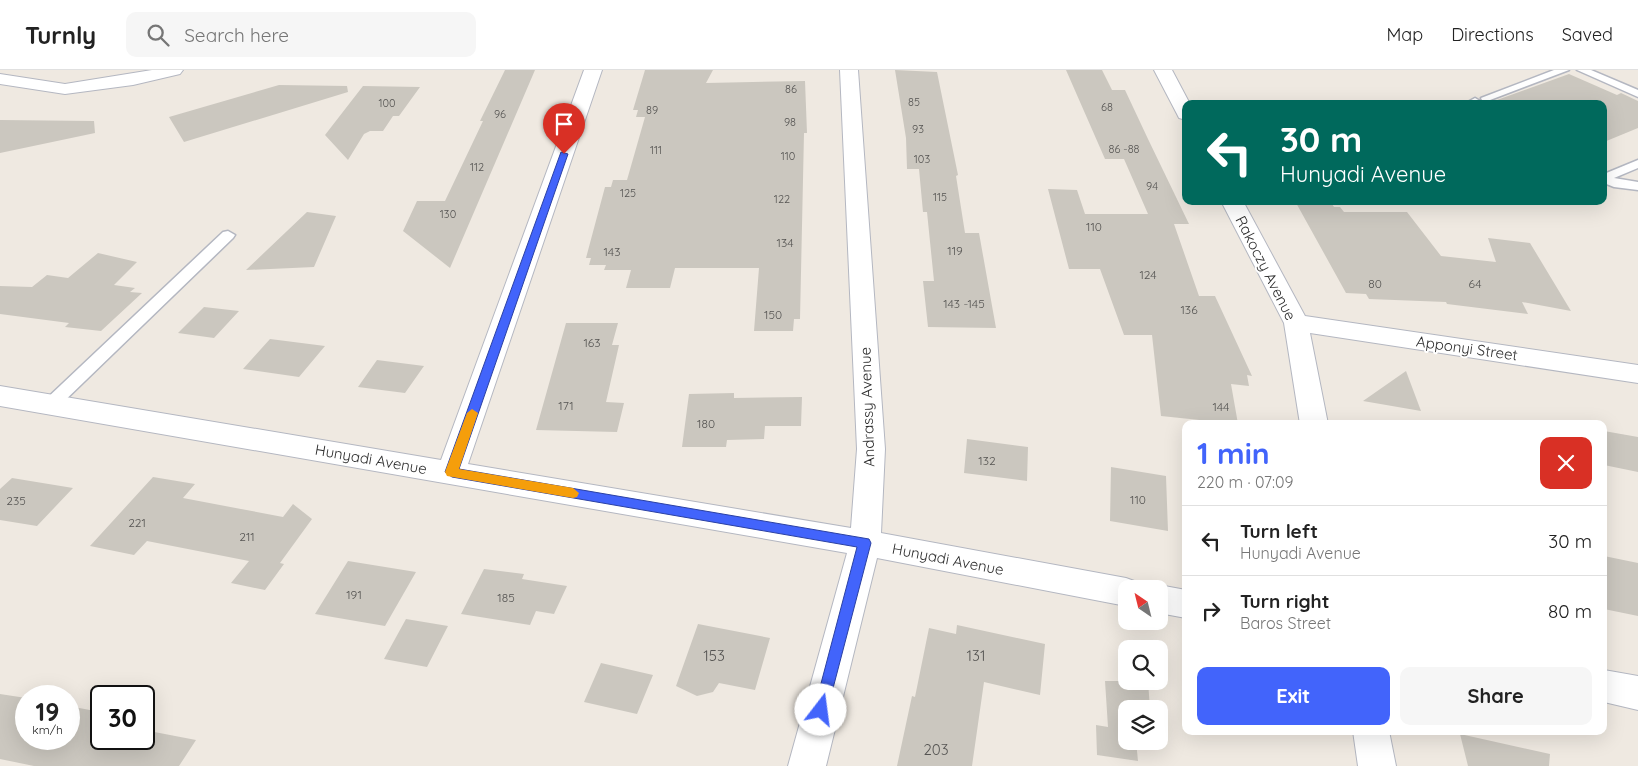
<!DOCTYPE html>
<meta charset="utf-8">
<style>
:root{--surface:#fff;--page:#f6f6f6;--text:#222;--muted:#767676;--line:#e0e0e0;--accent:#4264fb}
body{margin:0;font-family:Quicksand,sans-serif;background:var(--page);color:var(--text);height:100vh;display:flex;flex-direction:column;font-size:19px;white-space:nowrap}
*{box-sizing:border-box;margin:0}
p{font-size:16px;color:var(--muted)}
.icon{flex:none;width:28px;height:28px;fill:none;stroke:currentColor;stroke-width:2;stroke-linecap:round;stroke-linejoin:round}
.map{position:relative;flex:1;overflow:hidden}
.details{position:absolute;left:1182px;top:350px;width:425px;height:315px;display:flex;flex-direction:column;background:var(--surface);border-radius:10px;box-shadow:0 5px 20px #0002}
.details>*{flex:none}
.top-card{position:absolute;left:1182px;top:30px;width:425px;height:105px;border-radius:10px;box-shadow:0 5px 20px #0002;background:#00695c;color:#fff;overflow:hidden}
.needle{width:32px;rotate:325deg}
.controls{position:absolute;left:1118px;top:510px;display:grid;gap:10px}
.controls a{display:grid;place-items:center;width:50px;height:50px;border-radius:10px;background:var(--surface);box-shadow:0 5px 20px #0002;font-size:25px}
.speed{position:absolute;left:15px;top:615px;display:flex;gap:10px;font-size:25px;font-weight:700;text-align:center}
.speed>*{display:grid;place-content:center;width:65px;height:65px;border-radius:50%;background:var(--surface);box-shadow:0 5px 20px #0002;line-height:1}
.speed small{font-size:12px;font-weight:400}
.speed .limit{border:2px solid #111;border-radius:8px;background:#fff;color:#111}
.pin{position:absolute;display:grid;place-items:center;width:42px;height:42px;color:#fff;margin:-51px -21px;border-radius:50% 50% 50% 0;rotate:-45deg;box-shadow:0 0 5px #0007}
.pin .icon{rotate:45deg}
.me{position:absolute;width:55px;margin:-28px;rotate:15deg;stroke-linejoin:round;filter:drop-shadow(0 0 4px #0008)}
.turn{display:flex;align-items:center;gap:18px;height:105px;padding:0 15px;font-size:22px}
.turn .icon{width:65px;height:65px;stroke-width:2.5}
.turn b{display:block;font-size:35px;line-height:42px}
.round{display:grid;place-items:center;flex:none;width:52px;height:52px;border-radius:10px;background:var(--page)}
.summary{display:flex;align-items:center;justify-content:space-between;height:85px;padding:0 15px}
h1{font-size:30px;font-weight:700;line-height:38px;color:var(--accent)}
.primary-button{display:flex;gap:10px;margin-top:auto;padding:10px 15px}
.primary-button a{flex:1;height:58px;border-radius:10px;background:var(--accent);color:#fff;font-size:20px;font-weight:700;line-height:58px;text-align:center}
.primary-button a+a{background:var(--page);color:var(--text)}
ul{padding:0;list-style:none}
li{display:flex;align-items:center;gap:15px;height:70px;padding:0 15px;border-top:1px solid var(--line)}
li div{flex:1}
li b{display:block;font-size:19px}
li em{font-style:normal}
header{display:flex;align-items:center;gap:30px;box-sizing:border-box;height:70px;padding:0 25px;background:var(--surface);border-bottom:1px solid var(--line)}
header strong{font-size:24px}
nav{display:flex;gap:28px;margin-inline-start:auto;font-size:18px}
.search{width:350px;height:45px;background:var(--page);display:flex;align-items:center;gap:12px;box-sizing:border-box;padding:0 18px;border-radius:10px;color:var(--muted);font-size:19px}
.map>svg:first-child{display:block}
</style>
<header>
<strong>Turnly</strong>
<div class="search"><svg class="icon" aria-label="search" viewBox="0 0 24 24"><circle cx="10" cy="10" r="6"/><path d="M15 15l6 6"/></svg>Search here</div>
<nav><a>Map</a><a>Directions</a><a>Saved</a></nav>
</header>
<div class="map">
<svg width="1638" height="696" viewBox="0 0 1638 696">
<rect width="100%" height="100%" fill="#efe9e1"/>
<!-- building -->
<path fill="#cbc7bf" d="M505 0H535L450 198 403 161 417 131H445L483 51H480Z
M645 0H713L706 13 805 11 807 63H804L800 249H794L793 261H754L759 198H675L670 218H626L631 200H604L606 195H589L591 188H586L605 117H611L613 110H627L645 47H636L638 40H633Z
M895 0 937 2 958 105 956 106 965 163H979L996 258 928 257 923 211H934L927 142H923L919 99H907L906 68Z
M1066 0H1102L1112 20H1125L1148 69 1189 154H1174L1199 226H1215L1252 306 1247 305 1249 316 1231 314 1238 354 1161 346 1152 265H1124L1100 199H1069L1048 119 1077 120 1085 144H1148L1124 89H1105Z
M1569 4 1617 25 1621 23 1638 31V58L1604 72V34H1498L1497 30Z
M279 15 347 16 348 22 184 72 169 47Z
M363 16 420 17 399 46H393L383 61H370L364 64 348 90 325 65Z
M0 50 94 51 95 63 0 83Z
M1295 131H1330L1334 137H1340L1344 142H1407L1441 186 1496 192 1488 168 1530 173 1571 241 1522 232 1528 244 1447 234 1446 232 1369 229 1366 224 1346 223Z
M307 142 336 146 314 197 246 200Z
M98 183 137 192 114 215 135 218 130 222 142 223 101 261 65 257 69 253 0 244V216L32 217 47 205 68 208Z
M204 237 239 241 214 268 178 263Z
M566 253H618L612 275H619L606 332 624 333 617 362 536 360Z
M270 269 325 276 299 307 243 299Z
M377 290 424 296 405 323 358 317Z
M1406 301 1421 341 1363 331Z
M734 323V328L802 327 801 356H765L764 369 727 370 726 377H682L689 324Z
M1604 361 1638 367V402L1604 395Z
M967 369 1028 377 1027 411 964 403Z
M1111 397 1166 406 1168 461 1110 451Z
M153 407 195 414 183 428 283 447 293 434 312 449 280 493 284 494 265 520 231 513 249 491 147 471 134 485 90 476Z
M12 408 73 418 37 456 0 450V419Z
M1604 486 1638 493V546L1604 539Z
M348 491 416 502 385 556 315 544Z
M484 499 524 504 522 509 567 516 554 544 536 541 530 555 461 544Z
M406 549 448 556 427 597 384 589Z
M698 554 770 568 755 620 719 613 713 622 697 626 676 616Z
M957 555 1045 574 1040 625 984 612 972 696H897L912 626 915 627 929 558 956 564Z
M601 593 653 605 637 644 584 632Z
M1105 611H1148L1150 639H1126V671H1136L1138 691 1097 685 1096 655 1108 657Z
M0 624 26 628V669H69V636L100 642 94 651 101 652V669H144V660L196 670 179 696H34L0 689Z
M1460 664 1550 684 1549 696H1468Z"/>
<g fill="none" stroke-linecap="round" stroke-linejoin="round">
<defs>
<path id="service" d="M1554 0H1569L1490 30H1482L1481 28Z
M1577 0H1591L1638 20V27Z
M1475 28 1480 31 1479 33 1464 34Z
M1638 90V98L1614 108 1638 112V120L1614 117 1604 113V104Z
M228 161 235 165 233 168 56 339H44L42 335 44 331 223 162Z"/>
<path id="minor" d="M152 0H183L180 4 133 15 65 24 0 14V4L65 14Z
M584 0H602L468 394 851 458 857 379 840 0H858L885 379 881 463 1126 508 1137 512 1141 519H1126V536L877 488 826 696H788L847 483 0 336V316L441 390Z
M1154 0H1172L1190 34H1186V50L1179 48 1177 44Z
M1221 131H1243L1305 246 1638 295V313L1310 263 1328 354H1300L1284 253Z
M1159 515 1186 520V548L1159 543V519H1148Z
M1604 600 1638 606V640L1604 632Z
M1353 661H1389L1396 696H1358Z"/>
</defs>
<!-- service casing -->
<use href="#service" stroke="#b4b7c1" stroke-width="3"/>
<!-- minor casing -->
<use href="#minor" stroke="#b4b7c1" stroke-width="2"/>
<!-- service -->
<use href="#service" fill="#fff" fill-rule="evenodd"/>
<!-- minor -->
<use href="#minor" fill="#fff" fill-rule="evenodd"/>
</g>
<!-- route -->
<path fill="#4264fb" stroke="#2b41a3" d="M561 82 568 84 459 399 869 469 871 473 826 645 821 647 816 645 814 640 857 477 452 407 445 402Z"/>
<!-- slow -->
<path fill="#f59e0b" d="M472 339 478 343 459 399 573 418 579 423 577 427 573 428 447 406 445 402 467 343Z"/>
<g text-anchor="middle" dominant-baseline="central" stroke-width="4" stroke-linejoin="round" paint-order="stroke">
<!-- far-number labels -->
<g font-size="11" fill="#555452">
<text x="791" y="19">86</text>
<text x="914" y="32">85</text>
<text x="387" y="33">100</text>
<text x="1107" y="37">68</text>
<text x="652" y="40">89</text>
<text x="500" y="44">96</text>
<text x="790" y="52">98</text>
<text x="918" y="59">93</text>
<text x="1124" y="79">86 -88</text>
<text x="656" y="80">111</text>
<text x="788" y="86">110</text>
<text x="922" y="89">103</text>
<text x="477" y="97">112</text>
<text x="1152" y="116">94</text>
<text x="628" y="123">125</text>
<text x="940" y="127">115</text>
<text x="782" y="129">122</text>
<text x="448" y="144">130</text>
</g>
<!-- number labels -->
<g font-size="12" fill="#555452">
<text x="1094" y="156">110</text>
<text x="785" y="172">134</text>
<text x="955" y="180">119</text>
<text x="612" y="181">143</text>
<text x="1148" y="204">124</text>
<text x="1375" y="213">80</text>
<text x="1475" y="213">64</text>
<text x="964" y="233">143 -145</text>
<text x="1189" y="239">136</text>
<text x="773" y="244">150</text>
<text x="592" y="272">163</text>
<text x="566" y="335">171</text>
<text x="1221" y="336">144</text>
<text x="706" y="353">180</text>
<text x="987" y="390">132</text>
<text x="1138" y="429">110</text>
<text x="16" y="430">235</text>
<text x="137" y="452">221</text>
<text x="247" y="466">211</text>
<text x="354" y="524">191</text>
<text x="506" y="527">185</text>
</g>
<!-- street labels -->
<g font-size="15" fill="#2e2e2e" stroke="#fff">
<text transform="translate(1266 198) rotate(63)">Rakoczy Avenue</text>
<text transform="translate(1467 278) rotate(8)">Apponyi Street</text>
<text transform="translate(867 337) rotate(-92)">Andrassy Avenue</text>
<text transform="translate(371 389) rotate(10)">Hunyadi Avenue</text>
<text transform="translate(948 489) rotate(11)">Hunyadi Avenue</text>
</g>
<!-- near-number labels -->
<g font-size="15" fill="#555452">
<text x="714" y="585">153</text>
<text x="976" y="585">131</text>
<text x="936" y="679">203</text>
</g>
</g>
</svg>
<div class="controls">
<a><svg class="needle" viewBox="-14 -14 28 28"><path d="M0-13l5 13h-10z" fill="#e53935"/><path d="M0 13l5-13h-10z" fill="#767676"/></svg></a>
<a><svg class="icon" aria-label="search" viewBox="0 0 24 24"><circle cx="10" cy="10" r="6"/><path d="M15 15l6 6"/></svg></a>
<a><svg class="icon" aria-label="layers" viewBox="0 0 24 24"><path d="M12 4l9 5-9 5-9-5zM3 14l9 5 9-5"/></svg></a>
</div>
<div class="speed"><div>19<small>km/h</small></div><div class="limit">30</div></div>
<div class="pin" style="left:564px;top:84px;background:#d93025"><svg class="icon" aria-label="arrive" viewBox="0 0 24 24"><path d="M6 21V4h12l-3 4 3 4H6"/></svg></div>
<svg class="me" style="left:821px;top:640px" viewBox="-20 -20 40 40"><circle r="19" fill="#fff"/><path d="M0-13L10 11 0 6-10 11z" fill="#4264fb"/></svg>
<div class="top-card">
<div class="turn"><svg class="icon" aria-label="left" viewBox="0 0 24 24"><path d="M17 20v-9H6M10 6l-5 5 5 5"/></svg><div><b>30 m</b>Hunyadi Avenue</div></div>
</div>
<section class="details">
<div class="summary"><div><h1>1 min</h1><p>220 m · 07:09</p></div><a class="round" style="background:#d93025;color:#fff"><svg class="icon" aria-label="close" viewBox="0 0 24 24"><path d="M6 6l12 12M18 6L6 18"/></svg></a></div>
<ul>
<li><svg class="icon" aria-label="left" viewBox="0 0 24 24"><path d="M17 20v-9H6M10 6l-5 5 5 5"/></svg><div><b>Turn left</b><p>Hunyadi Avenue</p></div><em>30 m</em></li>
<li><svg class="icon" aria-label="right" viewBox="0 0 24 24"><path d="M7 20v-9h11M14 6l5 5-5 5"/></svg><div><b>Turn right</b><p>Baros Street</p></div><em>80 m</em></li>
</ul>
<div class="primary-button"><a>Exit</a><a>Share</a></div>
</section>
</div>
